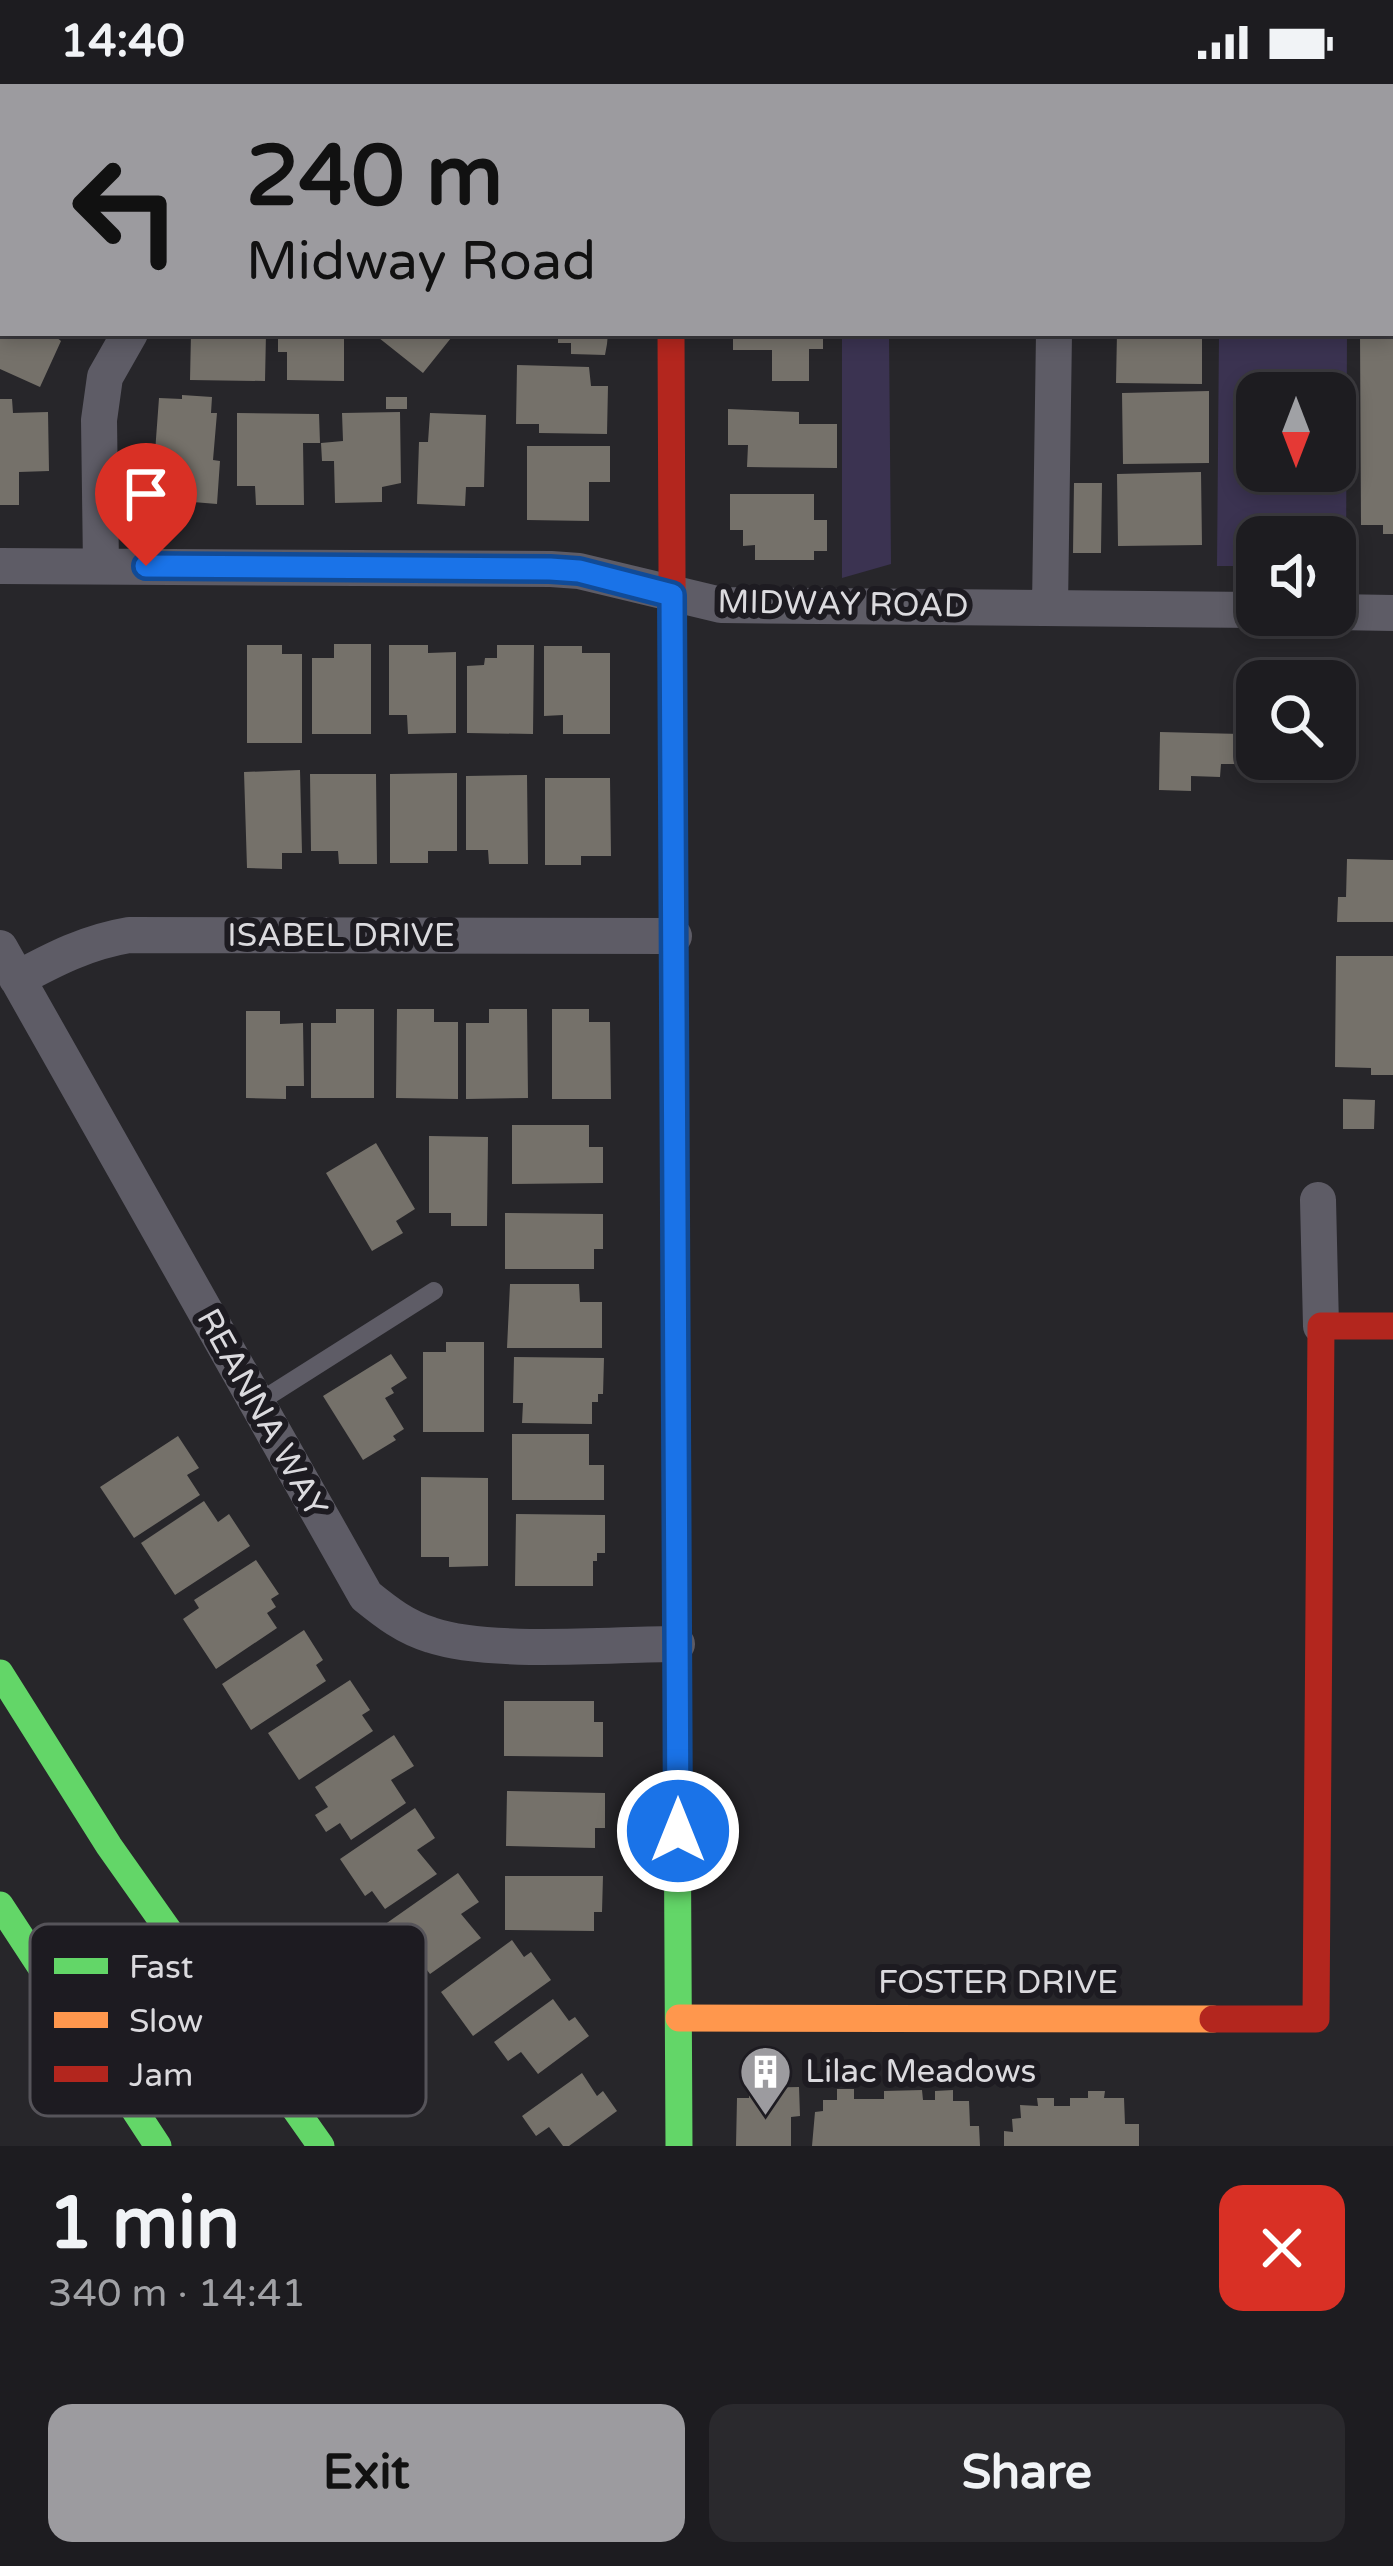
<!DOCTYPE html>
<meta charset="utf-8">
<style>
:root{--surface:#1d1c20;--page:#2a292d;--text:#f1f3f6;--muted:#a0a1a5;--line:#3b3a3e;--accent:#9c9b9f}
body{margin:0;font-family:"Varela Round",sans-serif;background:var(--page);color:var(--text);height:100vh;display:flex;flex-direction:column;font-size:45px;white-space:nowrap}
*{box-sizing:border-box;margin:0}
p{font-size:39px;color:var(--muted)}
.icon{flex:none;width:66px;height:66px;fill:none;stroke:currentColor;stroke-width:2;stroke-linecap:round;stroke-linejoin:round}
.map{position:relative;height:2062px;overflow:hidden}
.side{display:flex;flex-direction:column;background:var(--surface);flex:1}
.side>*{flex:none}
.top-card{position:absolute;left:0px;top:0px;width:1395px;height:252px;box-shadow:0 6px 18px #0003,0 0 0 3px var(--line);background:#9c9b9f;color:#111;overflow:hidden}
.needle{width:78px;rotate:180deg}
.tools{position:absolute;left:1236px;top:288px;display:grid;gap:24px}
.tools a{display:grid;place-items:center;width:120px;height:120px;border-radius:24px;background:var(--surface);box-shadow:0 6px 18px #0003,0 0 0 3px var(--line);font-size:60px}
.pin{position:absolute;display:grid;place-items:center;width:102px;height:102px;color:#fff;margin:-123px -51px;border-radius:50% 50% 50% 0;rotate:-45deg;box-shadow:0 0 12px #0007}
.pin .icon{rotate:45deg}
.me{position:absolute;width:132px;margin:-66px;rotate:0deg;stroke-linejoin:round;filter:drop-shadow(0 0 9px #0008)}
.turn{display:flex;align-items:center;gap:42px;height:252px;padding:0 48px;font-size:54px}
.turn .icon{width:156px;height:156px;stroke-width:2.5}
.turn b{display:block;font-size:84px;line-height:102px}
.round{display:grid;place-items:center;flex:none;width:126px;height:126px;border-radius:24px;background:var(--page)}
.overview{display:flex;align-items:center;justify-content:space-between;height:204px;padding:0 48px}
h1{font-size:72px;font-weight:800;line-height:90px}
.primary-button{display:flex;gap:24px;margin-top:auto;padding:24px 48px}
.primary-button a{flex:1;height:138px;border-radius:24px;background:var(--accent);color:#111;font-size:48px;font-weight:800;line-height:138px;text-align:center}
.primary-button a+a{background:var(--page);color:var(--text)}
.status{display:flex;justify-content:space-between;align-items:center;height:84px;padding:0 60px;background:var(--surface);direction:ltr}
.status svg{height:33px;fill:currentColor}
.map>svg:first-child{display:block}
</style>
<div class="status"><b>14:40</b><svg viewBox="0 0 49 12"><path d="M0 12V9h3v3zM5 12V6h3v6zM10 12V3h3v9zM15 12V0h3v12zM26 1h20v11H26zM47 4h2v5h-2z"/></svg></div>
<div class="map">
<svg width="1393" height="2062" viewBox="0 0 1393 2062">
<rect width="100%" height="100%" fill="#27262a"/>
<!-- green -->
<path fill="#3b3351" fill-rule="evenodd" d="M841 0H1348L841 3Z
M842 249H889L891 480 842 494Z
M1219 249H1347L1346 483H1335V453H1257V482H1217ZM1335 309V387H1257V309Z"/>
<!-- building -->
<path fill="#75716a" d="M0 249H51L61 257 40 303 0 285Z
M191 249H266L265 297 190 296Z
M278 249H344V297L287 296V268H278Z
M383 249H455L423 289 379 254Z
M545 249H608L607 260 605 271 571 270V259H558V253H545Z
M733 249H823V265H809V297H772V266H733Z
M1117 249H1202V300L1116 299Z
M1360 249H1393V450H1383V441H1361Z
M517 281 589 283 591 302H608L607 350 539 349V340H516Z
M1209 307V379L1123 380 1122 309Z
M182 311 212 313 211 329H217L213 376 220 377 217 420 181 417 184 384 154 382 159 314 182 315Z
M386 313H407V325H386Z
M0 315H12L13 329 48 328 49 387 19 388V421H0Z
M728 325 799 328V340H837V384L747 383 748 361H728Z
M400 328 401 399 382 403V418L335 419 334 377H322L321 359 343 357 342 329Z
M237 329 319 330 320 359H303L304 421H256L255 402H237Z
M430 329 486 331 484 403H466L465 422 417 420 419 358H428Z
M527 362H610V398H589V437L527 436Z
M1201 388 1202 461 1118 462 1117 390Z
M1074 399H1102L1101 469H1073Z
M730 410H814V436H827V467H814V476H755V461L743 462V446H730Z
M334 560H371V650H312V574H334Z
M247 561H282V570H302V659H247Z
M389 561H428V569L456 568V649L408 650 407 631H389Z
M497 561H534L533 650 467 649V582L484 581 485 574H497Z
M544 562H582V569H610V650H563V631L544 632Z
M1160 648 1241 650 1240 680H1221L1220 693 1191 692V707L1159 706Z
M300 686 302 769H282V785L247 784 244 688Z
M457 689V767H428V779H390V690Z
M310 690H376L377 780H339L338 767H311Z
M527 691 528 780H489L488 766H466V692Z
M545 694H610L611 772H581V781H545Z
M1347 775 1393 776V838H1337L1338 813H1346Z
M1336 872H1393V991H1371V984L1335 983Z
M336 925H374V1014H311V939H336Z
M397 925H434V938H458V1015L396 1014Z
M489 925H527L528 1014 466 1015V939H489Z
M552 925H589V938H610L611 1015H552Z
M246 927H280V940L303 939 304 1002H286V1015L246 1014Z
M1343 1015 1375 1016 1374 1045H1343Z
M512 1041H589V1063H603V1099L512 1100Z
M429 1052 488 1053 487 1142H451V1129H429Z
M376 1059 415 1125 396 1137 403 1149 372 1167 326 1089Z
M505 1129 603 1130V1165H594V1185H505Z
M510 1200H579L580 1218H602V1264H507Z
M446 1258H484V1348H423V1268H446Z
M391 1270 407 1294 391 1304 394 1309 385 1314 404 1345 393 1352 396 1356 363 1376 323 1312Z
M514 1273 604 1274 603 1310H598V1318H592V1340L522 1339 523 1319H513Z
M512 1350H589V1381H604V1416H512Z
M178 1352 199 1384 187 1391 200 1411 134 1454 100 1403Z
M421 1393 488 1394V1482L449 1483V1473H421Z
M204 1417 218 1438 229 1430 250 1462 175 1511 141 1459Z
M516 1430 605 1431V1469H597V1477H593V1502H515Z
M256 1476 279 1510 271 1515 276 1523 267 1529 277 1544 216 1585 183 1535 199 1524 194 1516Z
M304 1546 323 1576 316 1581 326 1597 251 1646 222 1600Z
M350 1596 370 1626 362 1631 373 1647 299 1696 268 1649Z
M504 1617H594V1638H603V1673L504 1672Z
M394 1651 414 1682 391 1696 406 1719 351 1756 340 1739 326 1748 315 1731 328 1723 315 1703Z
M507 1707 605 1709V1744H595V1764L506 1762Z
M415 1724 435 1754 417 1766 437 1790 385 1825 372 1807 365 1812 340 1775Z
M458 1789 479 1818 461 1830 481 1854 430 1890 417 1873 410 1877 384 1841Z
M505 1792H603L602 1828H594V1847L505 1846Z
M512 1856 524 1873 531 1868 551 1896 473 1952 441 1908Z
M553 1915 569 1937 575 1933 589 1952 538 1990 521 1968 508 1977 494 1958Z
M582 1989 597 2012 603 2007 617 2027 569 2062H563L549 2043 536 2052 522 2032Z
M799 2003 800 2032 791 2033V2062H736L737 2014H749V2004Z
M837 2005H854V2015H884V2007L922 2006 923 2016H935V2007L953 2006V2017H969L970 2042H979L980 2062H812L815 2028 823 2027V2016H837Z
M1088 2007H1105L1104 2014H1124L1125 2040H1139V2062H1004V2047L1013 2048 1012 2035 1021 2034 1020 2021 1038 2022 1037 2014H1054V2022H1070V2014H1088Z"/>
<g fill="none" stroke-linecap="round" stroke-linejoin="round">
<!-- lane -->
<path stroke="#5e5c66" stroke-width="18" d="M256 1320 434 1207"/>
<!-- street -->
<path stroke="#5e5c66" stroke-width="36" d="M670 0V3
M257 3 258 0
M101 481 99 336 105 293 130 249
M0 482 551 485 579 487 721 521 1257 526
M1050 523 1054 249
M1335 528 1393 529
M0 864 366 1512C387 1529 405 1543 431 1551 491 1571 611 1560 677 1560
M17 895C54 875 87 858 129 851L674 852
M1318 1116 1321 1242"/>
<!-- fast -->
<path stroke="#63d668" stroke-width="27" d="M0 1589 109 1762 321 2062
M677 1690 679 2062
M0 1821 158 2062"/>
<!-- slow -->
<path stroke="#ff974d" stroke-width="27" d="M674 962 677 1690
M679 1934 1213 1935"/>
<!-- jam -->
<path stroke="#b3261e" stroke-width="27" d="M671 249 674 962
M1213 1935H1316L1321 1242H1393"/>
</g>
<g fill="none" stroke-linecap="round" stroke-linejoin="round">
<defs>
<path id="route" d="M146 482 550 485 579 487 672 511 678 1747"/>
</defs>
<!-- route casing -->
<use href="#route" stroke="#114b97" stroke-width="30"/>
<!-- route -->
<use href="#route" stroke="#1a73e8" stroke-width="21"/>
</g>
<!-- icons -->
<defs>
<symbol id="building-pin" viewBox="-11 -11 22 30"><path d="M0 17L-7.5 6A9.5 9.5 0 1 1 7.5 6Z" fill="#9c9b9f" stroke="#1d1b21"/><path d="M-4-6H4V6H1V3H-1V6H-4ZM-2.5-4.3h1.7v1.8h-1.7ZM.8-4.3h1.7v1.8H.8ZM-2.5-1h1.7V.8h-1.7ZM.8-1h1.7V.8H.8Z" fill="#fff"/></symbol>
</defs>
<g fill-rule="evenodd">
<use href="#building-pin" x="736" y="1958" width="59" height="81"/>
</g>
<g text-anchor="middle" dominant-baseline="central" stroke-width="12" stroke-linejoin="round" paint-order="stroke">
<!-- street labels -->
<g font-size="33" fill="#dbdade" stroke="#1d1b21">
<text transform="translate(843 520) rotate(1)">MIDWAY ROAD</text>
<text x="341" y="851">ISABEL DRIVE</text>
<text transform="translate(262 1329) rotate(61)">REANNA WAY</text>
<text x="998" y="1898">FOSTER DRIVE</text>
</g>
<!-- poi labels -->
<g font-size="33" fill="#dbdade" stroke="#1d1b21" text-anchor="start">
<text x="805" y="1987">Lilac Meadows</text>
</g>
</g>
<!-- legend -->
<rect x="30" y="1840" width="396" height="192" rx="18" fill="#1d1b21" stroke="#56545a" stroke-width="3"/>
<rect x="54" y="1874" width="54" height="16" fill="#63d668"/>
<rect x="54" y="1928" width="54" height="16" fill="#ff974d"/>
<rect x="54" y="1982" width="54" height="16" fill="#b3261e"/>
<g font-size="33" fill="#dbdade">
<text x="129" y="1894">Fast</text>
<text x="129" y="1948">Slow</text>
<text x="129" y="2002">Jam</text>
</g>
</svg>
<div class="tools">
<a><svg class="needle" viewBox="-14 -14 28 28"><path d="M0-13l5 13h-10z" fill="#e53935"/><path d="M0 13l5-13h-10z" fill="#a0a1a5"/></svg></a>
<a><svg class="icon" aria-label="sound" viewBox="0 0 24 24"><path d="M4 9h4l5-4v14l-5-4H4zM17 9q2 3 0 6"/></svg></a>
<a><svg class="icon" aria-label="search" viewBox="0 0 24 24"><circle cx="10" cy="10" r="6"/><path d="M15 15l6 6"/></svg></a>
</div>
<div class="pin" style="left:146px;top:482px;background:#d93025"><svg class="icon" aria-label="arrive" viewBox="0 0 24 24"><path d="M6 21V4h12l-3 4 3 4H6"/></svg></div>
<svg class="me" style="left:678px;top:1747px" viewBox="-20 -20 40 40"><circle r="17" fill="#1a73e8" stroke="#fff" stroke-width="3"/><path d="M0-11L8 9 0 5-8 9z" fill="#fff"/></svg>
<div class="top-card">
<div class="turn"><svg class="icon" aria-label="left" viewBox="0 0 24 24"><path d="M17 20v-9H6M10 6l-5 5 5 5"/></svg><div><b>240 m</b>Midway Road</div></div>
</div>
</div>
<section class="side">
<div class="overview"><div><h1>1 min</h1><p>340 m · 14:41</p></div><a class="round" style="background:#d93025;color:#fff"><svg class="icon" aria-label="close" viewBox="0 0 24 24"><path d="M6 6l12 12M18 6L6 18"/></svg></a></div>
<div class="primary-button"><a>Exit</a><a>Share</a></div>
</section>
